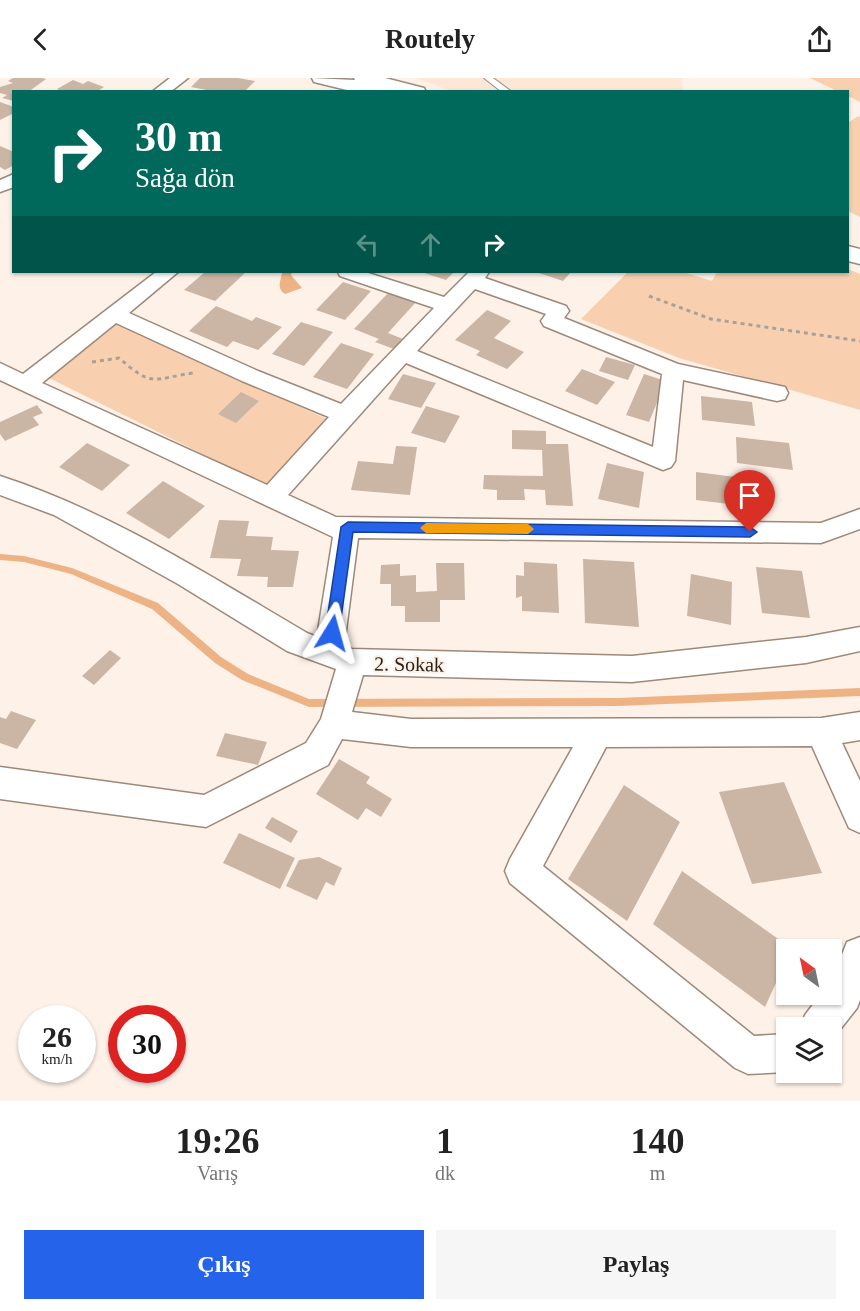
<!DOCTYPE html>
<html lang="tr">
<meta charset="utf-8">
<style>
:root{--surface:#fff;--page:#f6f6f6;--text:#222;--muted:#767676;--accent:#2563eb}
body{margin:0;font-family:Georgia,serif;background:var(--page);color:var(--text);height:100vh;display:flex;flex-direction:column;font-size:22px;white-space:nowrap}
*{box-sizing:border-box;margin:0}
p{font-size:20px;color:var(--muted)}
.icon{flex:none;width:33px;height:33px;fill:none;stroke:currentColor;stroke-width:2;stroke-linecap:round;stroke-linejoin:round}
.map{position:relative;height:1023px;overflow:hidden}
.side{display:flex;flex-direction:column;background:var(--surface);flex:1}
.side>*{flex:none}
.top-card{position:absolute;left:12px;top:12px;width:837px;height:183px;border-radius:0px;box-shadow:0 2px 4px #0004;background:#00695c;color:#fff;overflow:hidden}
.needle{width:39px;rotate:327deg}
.controls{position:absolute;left:776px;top:861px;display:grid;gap:12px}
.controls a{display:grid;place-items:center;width:66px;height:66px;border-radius:0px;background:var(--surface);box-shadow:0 2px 4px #0004;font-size:30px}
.speed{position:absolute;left:18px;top:927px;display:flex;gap:12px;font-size:30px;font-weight:700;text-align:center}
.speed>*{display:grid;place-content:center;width:78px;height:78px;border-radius:50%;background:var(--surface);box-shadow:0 2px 4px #0004;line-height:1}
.speed small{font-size:15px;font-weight:400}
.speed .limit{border:9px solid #d22;background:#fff;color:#111}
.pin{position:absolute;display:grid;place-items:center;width:51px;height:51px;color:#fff;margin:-62px -26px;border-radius:50% 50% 50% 0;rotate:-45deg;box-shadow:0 0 6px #0007}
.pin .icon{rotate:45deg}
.me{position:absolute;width:66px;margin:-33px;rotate:8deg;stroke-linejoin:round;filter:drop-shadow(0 0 4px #0008)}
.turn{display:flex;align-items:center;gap:21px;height:126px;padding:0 24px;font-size:27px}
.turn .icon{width:78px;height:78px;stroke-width:2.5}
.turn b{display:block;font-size:42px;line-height:51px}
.lanes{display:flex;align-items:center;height:57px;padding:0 24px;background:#0003;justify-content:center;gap:30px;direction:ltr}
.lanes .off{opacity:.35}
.eta{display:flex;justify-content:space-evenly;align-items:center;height:102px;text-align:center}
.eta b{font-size:36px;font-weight:600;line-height:42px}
.action{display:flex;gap:12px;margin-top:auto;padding:12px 24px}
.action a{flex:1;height:69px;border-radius:0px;background:var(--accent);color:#fff;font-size:24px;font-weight:600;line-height:69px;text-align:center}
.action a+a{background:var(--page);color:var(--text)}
header{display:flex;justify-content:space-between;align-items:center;height:78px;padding:0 24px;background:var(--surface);font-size:27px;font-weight:600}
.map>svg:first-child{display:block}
</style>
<header><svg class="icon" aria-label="back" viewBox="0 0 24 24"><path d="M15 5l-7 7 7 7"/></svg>Routely<svg class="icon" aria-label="share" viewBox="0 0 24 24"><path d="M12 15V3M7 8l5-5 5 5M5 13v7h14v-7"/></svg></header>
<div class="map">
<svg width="860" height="1023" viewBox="0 0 860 1023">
<rect width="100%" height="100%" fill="#fef1e8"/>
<!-- built -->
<path fill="#fee7d6" d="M414 0H681L683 13 456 14Z"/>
<!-- green -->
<path fill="#f8d0b0" d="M810 0H860V24L848 18V14L837 13Z
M858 38 860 39V139L848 133V45Z
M848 191 860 196V332L679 280 581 241 628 194H683L712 203 717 194H848Z
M115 245 327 341 265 407 47 299Z"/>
<!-- water -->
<path fill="#edb385" d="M282 194H292L291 197 302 210 285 216C276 210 281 203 282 194Z"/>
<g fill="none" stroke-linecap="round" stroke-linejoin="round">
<!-- stream -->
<path fill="#edb385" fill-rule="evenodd" d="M0 476 24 478 72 490 158 525 221 579 248 596 309 621 618 620 860 610V618L618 628 309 629 242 602 215 585 152 531 71 496 24 484 0 482Z"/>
</g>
<!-- building -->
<path fill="#cbb6a6" d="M13 0H42L46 1 28 14H14V23L2 20 7 17 0 15V9L13 5 8 3Z
M200 0H238L255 3 244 14H217L191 9Z
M73 2 83 6 88 3 104 9 96 14H63L57 11Z
M0 24 14 29V35L0 42Z
M0 68 14 74V87L5 92 0 89Z
M205 194H246L215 223 184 212Z
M421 194H454L446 202Z
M536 194H571L563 203Z
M343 204 371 213 345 242 316 232Z
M389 214 416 224 388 255 403 261 394 271 375 264 379 261 354 251Z
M216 228 252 243 256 239 282 249 258 272 233 263 227 269 189 253Z
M487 232 511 243 494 260 524 274 507 291 476 277 480 273 455 262Z
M301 244 333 254 304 288 272 276Z
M341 265 374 276 347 311 313 299Z
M606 279 635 287 628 302 599 293Z
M582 291 615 304 597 327 565 313Z
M403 296 436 305 421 330 388 321Z
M644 296 666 303 649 344 626 337Z
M241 314 259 323 236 345 218 336Z
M701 318 752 324 755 348 702 342Z
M37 327 43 335 33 339 39 347 5 363 0 356V344Z
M426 328 460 338 445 365 411 355Z
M512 352 546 353V366H568L573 428 546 427 545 412 524 411 525 422H497V412L483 411 484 397 543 398 542 372 512 371Z
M736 359 789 365 793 392 737 385Z
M87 365 130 387 102 413 59 389Z
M396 368 417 369 410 417 351 412 358 383 393 386Z
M607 385 644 394 639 430 598 421Z
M696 394 751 401 753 429 696 422Z
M163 403 205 428 169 461 126 435Z
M219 442 249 443 246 458 273 459 271 472 299 473 293 509H267L268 499 237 498 241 481 210 480Z
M583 481 634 484 639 549 585 545Z
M524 484 557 486 559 535 522 533V518L516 520V497L524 498Z
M436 485H464L465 522H440V544H405V528H391V506H380L381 487 400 486V498L416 497V514L437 513Z
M756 489 802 493 810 540 762 535Z
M691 496 732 504 731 547 687 538Z
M110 572 121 580 94 607 82 598Z
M11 633 36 642 17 671 0 665V639L6 641Z
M225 655 267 664 258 687 216 678Z
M339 681 370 699 366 705 392 721 381 739 366 730 358 742 316 716Z
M784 704 822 795 752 806 719 714Z
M624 707 680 744 627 843 568 801Z
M272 739 298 753 291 765 265 750Z
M239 755 295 780 280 811 223 785Z
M319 779 342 790 334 808 326 804 317 822 286 808 299 782Z
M682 793 794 872H786V883L765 929 653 846Z"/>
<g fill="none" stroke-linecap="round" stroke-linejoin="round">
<defs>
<path id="service" d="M484 0H493L512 14H502Z"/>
<path id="minor" d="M170 0H188L170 14H152Z
M14 96V109L0 114V102Z
M156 194H178L129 235 258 293 341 326 434 230 340 198 338 194H365L444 219 469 194H489L485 200 566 228 569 233 564 240 678 286 785 309 788 315 785 321 777 323 683 302 675 383 671 389 663 392 406 285 288 417 336 439 821 445 860 431V451L821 465 358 460 344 568 352 571 632 578 806 559 860 549V573L806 585 632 604 363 597 352 634 411 641 821 640 860 634V662L842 665 860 703V755L849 750 812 668 606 669 543 788 754 958 786 956V994L748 996 735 990 510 805 505 793 510 781 573 669H411L342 661 328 687 206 749 0 721V689L204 717 306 665 321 641 336 591 287 573 178 506 54 437 0 417V398C109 433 208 497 307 555L317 559 333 459 0 302V285L23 296ZM475 211 546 236 541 243 544 248 662 296 653 369 417 273ZM116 245 242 303 329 339 267 407 42 305Z
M860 859V922L857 930 831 963V950H800L805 937 821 916H831V904L847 864Z"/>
<path id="tertiary" d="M312 0 355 2 354 0H385L424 10 426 14H355L314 4Z
M848 168 860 171V186L848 183Z"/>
</defs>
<!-- service casing -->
<use href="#service" stroke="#9d897a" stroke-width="2"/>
<!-- minor casing -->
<use href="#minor" stroke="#9d897a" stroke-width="3"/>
<!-- tertiary casing -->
<use href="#tertiary" stroke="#9d897a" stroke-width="3"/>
<!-- path -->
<path stroke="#aba098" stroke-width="3" stroke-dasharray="4 4" stroke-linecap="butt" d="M649 218 711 241 860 263
M92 284 119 280C153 310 152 301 193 295"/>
<!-- service -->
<use href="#service" fill="#fff" fill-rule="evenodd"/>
<!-- minor -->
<use href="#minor" fill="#fff" fill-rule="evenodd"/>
<!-- tertiary -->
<use href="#tertiary" fill="#fff" fill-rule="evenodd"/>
</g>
<!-- route -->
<path fill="#2563eb" stroke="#184099" stroke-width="1.5" d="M348 444 750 449 757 454 750 459 353 454 339 555 337 559 332 561 327 559 325 555 341 449Z"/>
<!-- slow -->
<path fill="#f59e0b" d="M426 445 528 446 534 451 528 456 426 455 420 450Z"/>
<g text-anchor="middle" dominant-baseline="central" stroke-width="4.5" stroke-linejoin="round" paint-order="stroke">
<!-- street labels -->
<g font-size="20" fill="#2a221c" stroke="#fef1e8">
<text transform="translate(409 586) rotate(1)">2. Sokak</text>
</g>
</g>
</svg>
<div class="controls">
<a><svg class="needle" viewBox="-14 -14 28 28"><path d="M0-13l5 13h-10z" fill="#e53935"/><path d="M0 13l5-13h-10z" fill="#767676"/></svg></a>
<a><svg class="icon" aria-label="layers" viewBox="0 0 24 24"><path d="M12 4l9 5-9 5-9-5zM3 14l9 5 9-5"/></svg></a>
</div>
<div class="speed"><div>26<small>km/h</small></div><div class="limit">30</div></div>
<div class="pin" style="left:750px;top:454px;background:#d93025"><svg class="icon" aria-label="arrive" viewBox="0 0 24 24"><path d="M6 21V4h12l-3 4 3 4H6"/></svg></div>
<svg class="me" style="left:332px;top:555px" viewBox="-20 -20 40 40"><path d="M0-17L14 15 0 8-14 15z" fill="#2563eb" stroke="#fff" stroke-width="4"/></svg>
<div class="top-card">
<div class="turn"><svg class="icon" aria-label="right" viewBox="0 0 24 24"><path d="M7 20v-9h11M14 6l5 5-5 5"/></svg><div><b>30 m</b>Sağa dön</div></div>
<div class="lanes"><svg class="icon off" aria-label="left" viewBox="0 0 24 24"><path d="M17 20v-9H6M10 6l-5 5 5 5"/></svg><svg class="icon off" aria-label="ahead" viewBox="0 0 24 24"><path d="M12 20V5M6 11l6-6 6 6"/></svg><svg class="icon" aria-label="right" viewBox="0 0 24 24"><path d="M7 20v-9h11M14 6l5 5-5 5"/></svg></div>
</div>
</div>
<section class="side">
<div class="eta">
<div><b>19:26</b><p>Varış</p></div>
<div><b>1</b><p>dk</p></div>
<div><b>140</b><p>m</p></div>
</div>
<div class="action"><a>Çıkış</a><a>Paylaş</a></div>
</section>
